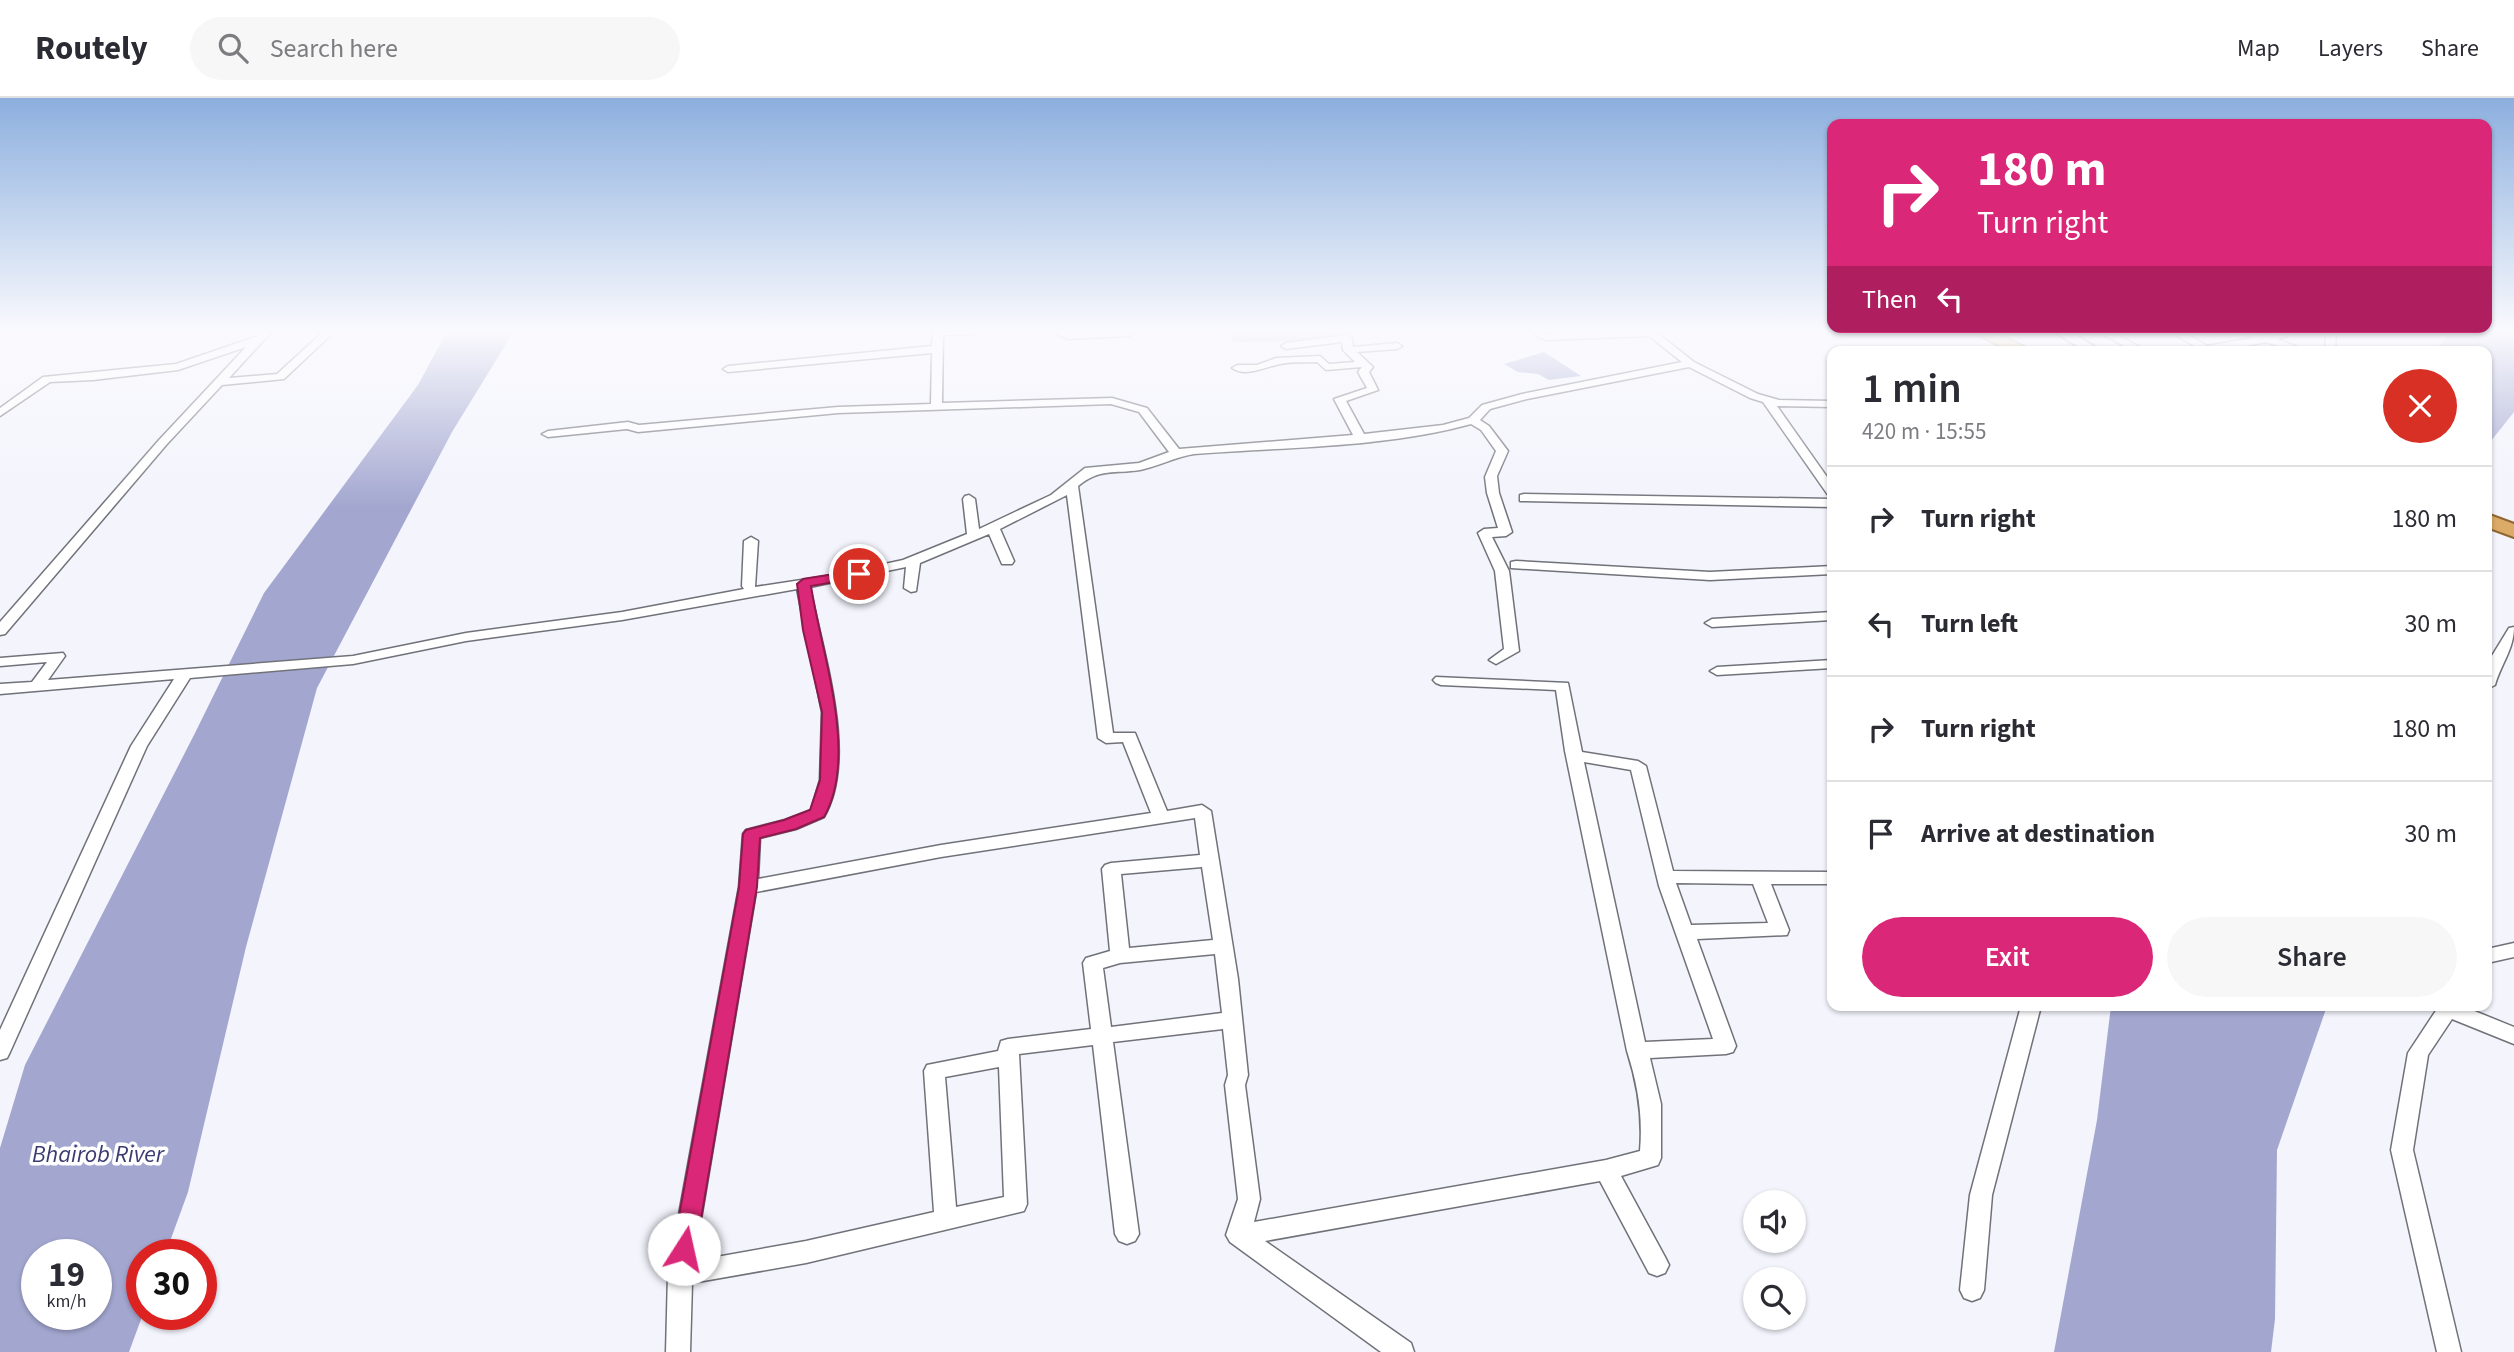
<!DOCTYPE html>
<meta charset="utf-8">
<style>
:root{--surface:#fff;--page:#f7f7f7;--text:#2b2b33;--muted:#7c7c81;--line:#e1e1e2;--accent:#db2777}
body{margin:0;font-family:"Source Sans 3",sans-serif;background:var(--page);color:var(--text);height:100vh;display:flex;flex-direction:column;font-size:26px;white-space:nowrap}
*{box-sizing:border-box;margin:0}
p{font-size:23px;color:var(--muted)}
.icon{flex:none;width:38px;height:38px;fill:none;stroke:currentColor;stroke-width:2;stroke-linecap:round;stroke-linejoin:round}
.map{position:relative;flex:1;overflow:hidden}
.details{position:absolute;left:1827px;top:248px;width:665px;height:665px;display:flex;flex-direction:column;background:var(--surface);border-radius:14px;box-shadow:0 2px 5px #0004}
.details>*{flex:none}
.top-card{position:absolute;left:1827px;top:21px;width:665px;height:214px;border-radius:14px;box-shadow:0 2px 5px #0004;background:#db2777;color:#fff;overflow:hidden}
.fabs{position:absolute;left:1743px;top:1092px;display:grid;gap:14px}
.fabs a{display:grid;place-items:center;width:63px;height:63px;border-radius:50%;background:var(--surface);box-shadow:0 2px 5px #0004;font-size:35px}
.speed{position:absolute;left:21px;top:1141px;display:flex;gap:14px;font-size:35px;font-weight:700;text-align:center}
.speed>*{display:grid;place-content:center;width:91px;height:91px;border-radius:50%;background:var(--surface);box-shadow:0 2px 5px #0004;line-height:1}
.speed small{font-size:18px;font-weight:400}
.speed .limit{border:10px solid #d22;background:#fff;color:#111}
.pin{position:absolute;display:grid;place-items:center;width:60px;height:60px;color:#fff;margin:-30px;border:4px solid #fff;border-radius:50%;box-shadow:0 2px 7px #0007}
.me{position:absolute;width:77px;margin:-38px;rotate:10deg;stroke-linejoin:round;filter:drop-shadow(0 0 5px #0008)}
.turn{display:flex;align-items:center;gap:24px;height:147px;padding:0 35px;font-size:32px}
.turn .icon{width:91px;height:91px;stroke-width:2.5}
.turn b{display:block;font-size:49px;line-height:60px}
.then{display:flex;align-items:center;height:66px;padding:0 35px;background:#0003;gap:14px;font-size:26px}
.round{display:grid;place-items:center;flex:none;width:74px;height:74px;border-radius:37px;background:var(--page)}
.head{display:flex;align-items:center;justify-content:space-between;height:119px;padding:0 35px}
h1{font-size:42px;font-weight:600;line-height:52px}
.action{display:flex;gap:14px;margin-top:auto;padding:14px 35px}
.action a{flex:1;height:80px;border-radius:42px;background:var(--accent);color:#fff;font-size:28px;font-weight:600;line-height:80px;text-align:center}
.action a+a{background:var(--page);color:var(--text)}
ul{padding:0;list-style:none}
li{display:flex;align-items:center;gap:21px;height:105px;padding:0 35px;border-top:2px solid var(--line)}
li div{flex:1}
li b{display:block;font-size:26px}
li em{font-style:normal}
header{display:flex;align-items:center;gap:42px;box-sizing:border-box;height:98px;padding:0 35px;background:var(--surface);border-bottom:2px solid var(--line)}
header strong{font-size:33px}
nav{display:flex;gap:38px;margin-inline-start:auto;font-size:24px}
.search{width:490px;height:63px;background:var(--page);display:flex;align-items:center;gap:18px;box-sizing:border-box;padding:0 24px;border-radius:38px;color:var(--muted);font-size:26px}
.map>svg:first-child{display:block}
</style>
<header>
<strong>Routely</strong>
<div class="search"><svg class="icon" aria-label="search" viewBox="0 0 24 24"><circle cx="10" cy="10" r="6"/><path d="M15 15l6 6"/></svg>Search here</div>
<nav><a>Map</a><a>Layers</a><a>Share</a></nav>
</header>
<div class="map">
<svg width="2514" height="1254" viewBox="0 0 2514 1254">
<rect width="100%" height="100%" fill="#f3f4fc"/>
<!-- water -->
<path fill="#a3a7d0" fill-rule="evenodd" d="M447 233H514L452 334 317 590 246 849 188 1094 165 1157H142L143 1216 129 1254H0V1050L25 967 195 635 264 495 418 287ZM37 1157H96V1216H37Z
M1228 233H1366L1308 243 1234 244Z
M2452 233H2514V314L2487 348V254H2433Z
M1544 254 1581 278 1549 282 1538 276 1518 274 1504 266Z
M2111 908H2327L2277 1052 2275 1221 2271 1254H2054L2097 1022Z"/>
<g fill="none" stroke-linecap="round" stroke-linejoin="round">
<defs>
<path id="minor" d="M261 233H272L229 280 277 276 324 233H335L284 281 222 287 167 346 5 536 0 537V524L159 342 246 249 178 272 93 282 50 284 0 318V310L43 279 176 266 255 239Z
M933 233H982L977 236 943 237 942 305 1112 300 1147 310 1179 351 1353 337 1334 301 1367 290 1358 274 1362 269 1326 272 1317 264C1304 265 1289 263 1276 267 1262 270 1245 279 1232 270L1237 267H1257L1276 260 1320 258 1329 266 1355 264 1343 252 1342 244 1286 251 1281 248 1286 245 1347 237 1352 240 1353 249 1397 245 1402 248 1397 251 1357 254 1373 269 1369 274 1378 292 1346 303 1364 336 1443 327 1469 320 1482 307 1522 296 1682 264 1649 238 1545 242 1529 233 1547 236 1655 233 1694 264 1758 296 1779 302 1832 303V309L1777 308 1832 386V398L1828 397 1763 304 1750 300 1689 269 1527 301 1490 311 1480 322 1489 328 1508 353 1497 378 1499 395 1512 434 1506 438 1492 439 1509 473 1519 553 1496 566 1489 562 1504 551 1495 473 1478 435 1484 431 1498 430 1487 395 1485 379 1496 353 1481 332 1471 326C1384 350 1284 349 1194 356 1175 359 1159 368 1140 372 1114 376 1100 370 1078 388L1113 635H1135L1167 713 1202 707 1211 713 1238 881 1248 977 1245 987 1260 1101 1254 1124 1606 1062 1640 1053C1643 1018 1638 987 1627 953L1565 653 1556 592 1441 587 1436 585 1433 582 1436 579 1568 585 1582 654 1638 663 1646 668 1673 773 1832 774V786H1771L1789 832 1787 837 1697 841 1736 948 1733 954 1726 956 1650 960 1661 1006V1060L1658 1067 1621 1078 1665 1159 1669 1167 1665 1175 1657 1178 1649 1175 1600 1083 1265 1143 1411 1245 1414 1254H1381L1230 1144 1226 1137 1238 1101 1225 987 1228 977 1223 931 1113 944 1139 1136 1135 1143 1127 1146 1119 1143 1115 1136 1093 947 1019 956 1027 1106 1024 1113 806 1165 692 1185 690 1254H666L668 1176 739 789 743 736 746 732 785 722 811 712 820 682 822 614 797 491 622 522 466 543 353 566 190 580 147 648 10 954 7 960 0 962V932L131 648 174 581 0 596V586L32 584 47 564 0 568V560L63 555 65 558 48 582 353 558 466 535 622 514 744 491 742 488 744 443 751 439 758 443 755 489 834 477 903 462 967 436 963 401 965 398 969 397 975 401 979 431 1051 397 1085 370 1139 365 1169 354 1139 314 1111 306 838 315 638 334 627 331 548 339 542 336 548 333 628 324 639 327 838 309 931 306 932 255 728 274 723 271 728 268 932 248ZM1067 397 1098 640 1106 645 1123 644 1151 715 941 747 758 781 760 740 796 731 824 719C859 658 822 554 810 489L906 469 904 490 911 494 916 493 920 465 989 436 1002 466H1012L1014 463 1000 431ZM1584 664 1631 672 1659 788 1713 941 1645 944ZM1195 720 1200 757 1111 765 1105 767 1102 771 1110 853 1086 860 1083 865 1091 931 1008 941 1001 943 998 953 927 967 924 973 934 1114 806 1143 694 1163 756 794 941 759ZM1202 769 1213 842 1129 850 1121 776ZM1676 785 1753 786 1768 825 1691 827ZM1215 856 1222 915 1111 929 1103 870 1120 865ZM999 969 1004 1099 956 1109 945 979Z
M1049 233H1133L1134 235 1129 238 1068 241Z
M2097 233H2110L2149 254H2135Z
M2170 233H2183L2207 248 2253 240 2239 233C2252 233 2263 239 2275 235L2274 233H2286L2287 238 2277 241 2310 254H2296L2266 244 2214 254H2181L2196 249Z
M2326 233H2336L2335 254H2325Z
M1524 396 1832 401V409L1520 403V397Z
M1516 463 1710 474 1832 468V476L1710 482 1511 470V464Z
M1832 514V522L1712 529 1705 525 1712 521Z
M2514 529C2514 551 2501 566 2495 587L2487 591V566L2509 530Z
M1832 562V570L1717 577 1710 573 1717 569Z
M2514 845V859L2487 865V851Z
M2021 908H2041L1992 1097 1984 1192 1980 1200 1972 1203 1964 1200 1960 1192 1970 1097Z
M2439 908H2462L2514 929V946L2452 921 2428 957 2413 1052 2461 1254H2437L2391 1052 2408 955Z"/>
<path id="tertiary" d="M2053 233H2069L2103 254H2087Z"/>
<path id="trunk" d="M1971 233H1993L2034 254H2012Z
M2487 416 2514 426V439L2487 429Z"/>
</defs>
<!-- minor casing -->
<use href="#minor" stroke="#717279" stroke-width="3"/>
<!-- tertiary casing -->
<use href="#tertiary" stroke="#717279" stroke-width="4"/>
<!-- trunk casing -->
<use href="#trunk" stroke="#8f6731" stroke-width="4"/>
<!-- minor -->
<use href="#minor" fill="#fff" fill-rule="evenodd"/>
<!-- tertiary -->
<use href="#tertiary" fill="#fff" fill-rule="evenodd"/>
<!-- trunk -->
<use href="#trunk" fill="#dcab68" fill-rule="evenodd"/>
</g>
<!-- sky -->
<linearGradient id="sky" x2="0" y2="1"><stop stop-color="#8cafde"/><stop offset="0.57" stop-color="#fafafe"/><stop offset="1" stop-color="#fafafe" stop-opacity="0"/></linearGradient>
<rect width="2514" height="409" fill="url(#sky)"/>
<!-- route -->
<path fill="#db2777" stroke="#8e194d" stroke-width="2" d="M859 472 863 473V479L811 488C821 554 859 658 824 719L796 731 760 740 757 789 696 1151 693 1158 684 1161 676 1158 673 1151 739 789 743 736 746 732 784 722 810 712 820 682 822 614 803 532 797 486 803 481Z"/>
<g text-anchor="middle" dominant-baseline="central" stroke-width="7" stroke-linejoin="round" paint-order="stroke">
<!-- near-water labels -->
<g font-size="24" font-style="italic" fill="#3a3c71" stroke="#fff">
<text x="98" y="1056">Bhairob River</text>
</g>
</g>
</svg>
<div class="fabs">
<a><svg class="icon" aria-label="sound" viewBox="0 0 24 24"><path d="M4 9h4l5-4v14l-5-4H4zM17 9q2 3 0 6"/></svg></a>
<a><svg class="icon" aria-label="search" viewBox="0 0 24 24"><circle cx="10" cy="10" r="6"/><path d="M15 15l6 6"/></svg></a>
</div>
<div class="speed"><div>19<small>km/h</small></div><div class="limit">30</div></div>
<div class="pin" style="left:859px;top:476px;background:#d93025"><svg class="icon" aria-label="arrive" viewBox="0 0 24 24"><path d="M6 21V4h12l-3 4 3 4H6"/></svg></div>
<svg class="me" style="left:684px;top:1151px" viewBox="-20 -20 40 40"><circle r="19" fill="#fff"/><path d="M0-13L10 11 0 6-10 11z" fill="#db2777"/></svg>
<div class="top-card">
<div class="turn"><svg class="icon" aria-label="right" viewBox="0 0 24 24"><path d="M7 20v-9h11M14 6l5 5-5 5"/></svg><div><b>180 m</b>Turn right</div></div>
<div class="then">Then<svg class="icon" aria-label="left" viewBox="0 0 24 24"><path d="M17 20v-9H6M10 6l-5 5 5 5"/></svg></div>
</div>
<section class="details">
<div class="head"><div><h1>1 min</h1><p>420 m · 15:55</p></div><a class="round" style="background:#d93025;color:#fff"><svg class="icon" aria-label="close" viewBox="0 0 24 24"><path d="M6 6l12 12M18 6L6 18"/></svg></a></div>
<ul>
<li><svg class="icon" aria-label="right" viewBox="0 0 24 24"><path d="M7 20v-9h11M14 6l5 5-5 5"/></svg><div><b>Turn right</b></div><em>180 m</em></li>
<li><svg class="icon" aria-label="left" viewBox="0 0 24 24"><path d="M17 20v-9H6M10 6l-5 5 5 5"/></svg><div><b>Turn left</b></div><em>30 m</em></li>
<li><svg class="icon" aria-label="right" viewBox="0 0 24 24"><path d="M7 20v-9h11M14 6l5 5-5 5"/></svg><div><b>Turn right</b></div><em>180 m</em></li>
<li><svg class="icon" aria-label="arrive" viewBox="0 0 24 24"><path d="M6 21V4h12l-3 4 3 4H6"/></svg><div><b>Arrive at destination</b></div><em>30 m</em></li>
</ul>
<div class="action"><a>Exit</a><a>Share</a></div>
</section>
</div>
